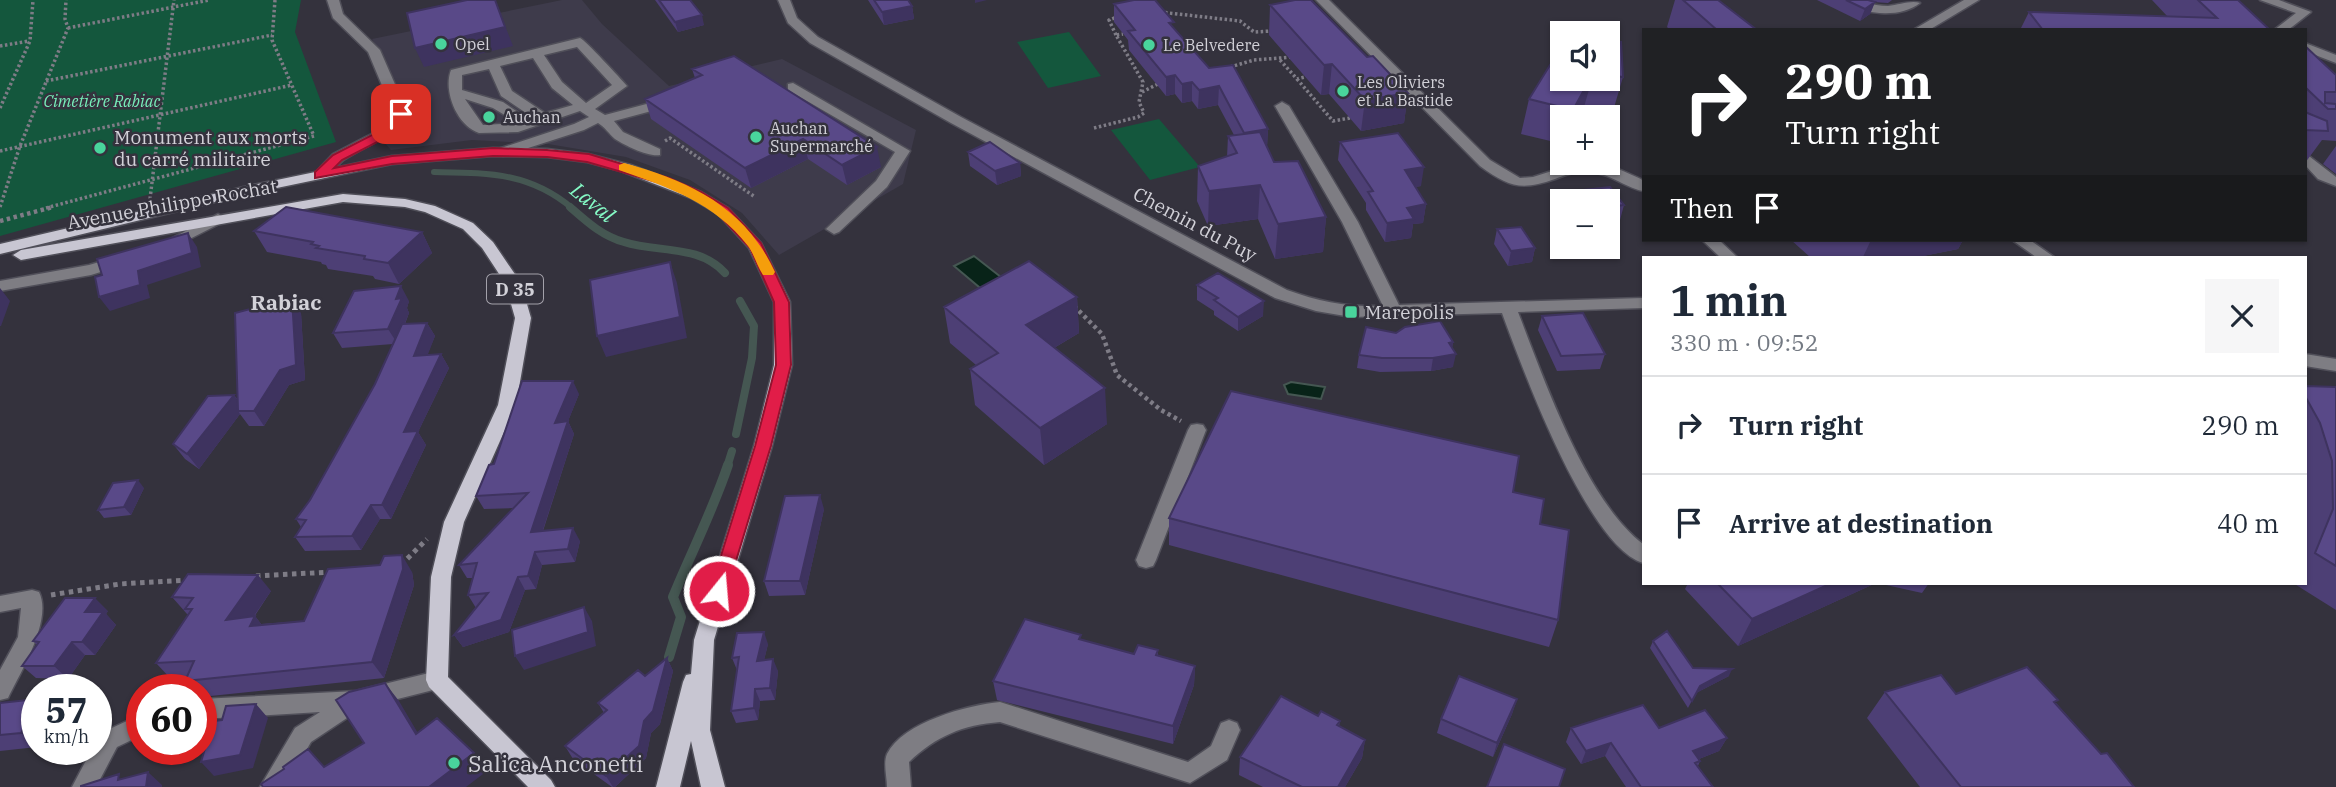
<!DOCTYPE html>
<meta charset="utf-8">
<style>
:root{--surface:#fff;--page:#f6f6f7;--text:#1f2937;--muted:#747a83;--line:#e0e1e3}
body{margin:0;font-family:"IBM Plex Serif",serif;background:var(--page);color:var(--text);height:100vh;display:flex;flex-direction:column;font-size:26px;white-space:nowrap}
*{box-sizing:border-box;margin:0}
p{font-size:23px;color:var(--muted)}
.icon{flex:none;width:38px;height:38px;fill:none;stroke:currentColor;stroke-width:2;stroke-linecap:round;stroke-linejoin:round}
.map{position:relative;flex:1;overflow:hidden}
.panel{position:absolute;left:1642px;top:256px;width:665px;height:329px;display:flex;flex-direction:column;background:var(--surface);border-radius:0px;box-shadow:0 2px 5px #0004}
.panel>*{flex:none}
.top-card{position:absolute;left:1642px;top:28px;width:665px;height:214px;border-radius:0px;box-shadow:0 2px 5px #0004;background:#202124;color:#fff;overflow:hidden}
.fabs{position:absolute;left:1550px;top:21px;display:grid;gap:14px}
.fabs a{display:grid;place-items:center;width:70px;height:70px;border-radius:0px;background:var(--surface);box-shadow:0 2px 5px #0004;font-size:35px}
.speed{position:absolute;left:21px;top:674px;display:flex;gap:14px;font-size:35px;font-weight:700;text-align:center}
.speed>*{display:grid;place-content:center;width:91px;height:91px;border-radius:50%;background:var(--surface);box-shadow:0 2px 5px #0004;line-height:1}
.speed small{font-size:18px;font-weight:400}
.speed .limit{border:10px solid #d22;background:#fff;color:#111}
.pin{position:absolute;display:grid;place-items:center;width:60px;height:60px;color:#fff;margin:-30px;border-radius:14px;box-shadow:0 4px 10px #0006}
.me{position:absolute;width:77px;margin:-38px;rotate:17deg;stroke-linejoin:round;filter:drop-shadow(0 0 5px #0008)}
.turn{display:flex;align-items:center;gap:24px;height:147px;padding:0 28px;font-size:32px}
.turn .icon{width:91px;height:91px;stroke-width:2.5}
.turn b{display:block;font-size:49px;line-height:60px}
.then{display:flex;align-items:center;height:66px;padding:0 28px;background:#0003;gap:14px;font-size:26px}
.round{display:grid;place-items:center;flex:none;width:74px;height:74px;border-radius:0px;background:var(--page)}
.overview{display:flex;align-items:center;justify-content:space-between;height:119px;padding:0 28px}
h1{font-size:42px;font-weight:700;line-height:52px}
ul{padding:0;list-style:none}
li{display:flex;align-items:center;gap:21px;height:98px;padding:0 28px;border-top:2px solid var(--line)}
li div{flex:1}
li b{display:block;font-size:26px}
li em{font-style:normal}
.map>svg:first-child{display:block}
</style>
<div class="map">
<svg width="2336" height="787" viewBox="0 0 2336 787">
<rect width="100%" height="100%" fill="#34323d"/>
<!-- built -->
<path fill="#3e3b4b" d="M562 0H582L602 24 669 86 782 59 916 130 903 184 779 255 742 213 690 180 626 157 548 144 472 140 391 150 383 141 407 125 395 81 372 39Z"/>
<!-- green -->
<path fill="#14573d" d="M0 0H301L295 32 336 142 0 236Z
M1069 32 1101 76 1048 88 1017 42Z
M1159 119 1200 167 1150 180 1111 130Z"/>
<!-- water -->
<path fill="#082318" stroke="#455752" stroke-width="2" d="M974 256 1006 281 985 292 954 266Z
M1291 382 1325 387 1321 399 1288 394 1284 385Z"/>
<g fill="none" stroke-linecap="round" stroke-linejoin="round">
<!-- stream-far2 -->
<path stroke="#455752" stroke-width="6" d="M434 172C488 173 529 172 572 208"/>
<!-- stream-far1 -->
<path stroke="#455752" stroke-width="8" d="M570 207C586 221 602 236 624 242 658 253 699 244 725 273
M736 434 752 358 754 326 740 301
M727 467 732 451"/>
<!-- stream -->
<path stroke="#455752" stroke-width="10" d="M669 657 681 617 673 597C691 553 713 510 728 465"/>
<defs>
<path id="minor" d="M327 0H339L343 14 380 50 408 114C388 140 372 142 345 159 336 165 331 176 320 179L313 175 333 154 379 130 394 114 368 52 333 18Z
M778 0H790L797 18 818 37 961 117 1287 290C1320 302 1348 307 1383 306L1342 222 1275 106 1282 102 1289 106 1358 222 1399 305 1643 298V308L1518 312C1544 379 1586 501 1643 544V563C1587 546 1522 367 1502 313L1351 317 1316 311 1275 298 951 123 810 43 788 23Z
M1316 0H1329L1490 160 1520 178 1533 177 1571 165 1589 163 1614 167 1641 179 1643 181V191C1623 187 1609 172 1587 172 1576 171 1566 175 1555 179 1521 191 1509 187 1480 166Z
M1842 0C1858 0 1872 6 1888 6 1899 5 1911 0 1920 3 1900 19 1861 15 1842 0Z
M1964 0H1979L1929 30H1913Z
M2260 0H2279L2311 12 2288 30H2274L2296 13Z
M580 38C585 40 621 79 627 86L595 109 605 115 669 98 676 102 674 105 614 121 623 132 660 149V155C648 157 626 146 615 139 609 134 605 127 598 123L584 130 503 156 496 152 498 149 574 124 589 117 580 111 518 132 479 133C456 125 443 90 451 70ZM577 47 612 85 586 103 562 82 544 55ZM533 58 552 88 573 105 545 113 512 91 500 66ZM489 69 501 96 529 115H522L503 102 462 90V75ZM465 99 493 108 518 123 483 125Z
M2305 43 2336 55V63L2305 51Z
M793 83 910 151 887 187 839 232 834 234 826 229 876 181 895 152 788 90V84Z
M2305 153 2336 177V186L2318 179 2305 165Z
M218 214 226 219 223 222 174 247 169 249 161 244Z
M1702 240H1719L1737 257H1720Z
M2012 240H2030L2054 257H2036Z
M120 256 128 261 126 264 91 275 0 291V281L89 265Z
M2305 354 2336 359V371L2305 366Z
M1197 424 1203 425 1206 430 1156 560 1153 566 1146 568 1139 566 1136 560 1188 430 1191 425Z
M32 590 39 592C53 620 20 673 8 698L0 700V670L18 637 21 608 0 612V596Z
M437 671 445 673 448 680 445 687 362 708 311 742 285 787H260L295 728 320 712 201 719V699L356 691Z
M1000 702 1188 762 1211 746 1221 723 1229 720 1237 723 1240 730 1227 760 1190 783 1000 722C963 725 936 736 909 762L911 787H887C887 777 883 763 887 754 903 722 968 705 1000 702Z
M142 714V735L117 747 96 787H72L92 749H96L101 733Z"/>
<path id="major" d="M493 148 547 149 588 154 631 165 701 192 728 208 761 243 790 302 792 365 772 446 714 640 710 730 725 787H701L691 741 680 787H656L683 682 686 675 691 674 694 640 754 446 774 365V302L749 248 718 214 691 198 621 171 587 162 547 157 493 156 392 164 248 194 0 254V244L248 186 392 156Z
M343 194 405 199 435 206 473 223 493 242 521 283 531 318 516 405 464 522 451 577 448 677 551 780 555 787H528L429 687 426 680 431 577 444 522 498 405 515 318 505 283 482 248 463 229 425 212 405 207 343 202 21 260 13 255 21 250Z"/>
</defs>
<!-- minor casing -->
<use href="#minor" stroke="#504f59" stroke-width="3"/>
<!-- major casing -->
<use href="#major" stroke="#504f59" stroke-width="3"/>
<!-- path-far2 -->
<path stroke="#7e7c86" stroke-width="3.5" stroke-dasharray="2.5 2.5" stroke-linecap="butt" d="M1160 12 1240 21 1254 32 1272 31
M68 28 209 0
M1116 35 1109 20 1117 17
M0 46 29 41
M1280 60 1297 79 1305 77
M1230 67 1254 60 1293 57
M1297 79 1333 121 1350 118
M46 81 272 35
M1142 92 1160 83
M0 108 30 41 33 0
M1094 128 1138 117 1144 113 1139 102 1143 82 1116 35 1123 34
M665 141 670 138 755 197
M0 151 292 85
M150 199 174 0
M0 207 20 146 68 28 65 19 66 0
M46 208 314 136 272 40 275 0"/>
<!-- path-far1 -->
<path stroke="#7e7c86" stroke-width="4.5" stroke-dasharray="3.5 3.5" stroke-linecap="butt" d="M0 221 53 207
M1074 306 1102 334 1117 375 1161 410 1181 421"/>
<!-- path -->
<path stroke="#7e7c86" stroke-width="5" stroke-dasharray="4.5 4.5" stroke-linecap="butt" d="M401 565 427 539
M256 576 331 572
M51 595 120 584 188 580"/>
<!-- minor -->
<use href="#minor" fill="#7e7d83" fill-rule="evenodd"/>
<!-- major -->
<use href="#major" fill="#c8c6d2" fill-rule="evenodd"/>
</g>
<!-- wall -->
<path fill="#4d3f75" d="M655 0H690L704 25 678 32Z
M868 0H908L912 6 914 19 884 25Z
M1675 0H1718L1757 30H1670L1667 27Z
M1817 0H1892L1888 3 1873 2H1875L1870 14 1860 21Z
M2152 0H2238L2270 30H2020L2029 12 2168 17Z
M1114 4 1174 28 1209 68 1268 129 1267 146 1274 162 1326 217 1323 252 1275 259 1258 219 1208 226 1197 201 1198 166 1227 157 1228 136 1234 135 1218 105 1198 109 1192 101 1182 103 1175 94 1166 96 1129 50 1128 40 1114 22Z
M1270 5 1367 57 1408 93 1404 123 1361 131 1329 94 1321 95 1269 35Z
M1558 35 1563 79H1608V41L1623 77 1613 111 1584 107 1579 117H1563V144L1521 134 1529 99 1553 60Z
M2305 46 2336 75V141L2322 140 2305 163Z
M692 69 881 167 847 185 808 159 751 188 651 119 645 99 695 78Z
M1340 142 1421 186 1415 187 1426 204 1423 223 1413 224 1411 238 1385 242 1366 210V203L1338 160Z
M2336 146V174L2323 164Z
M968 152 1020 163 1021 176 997 185 970 166Z
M1610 187 1624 205 1620 220 1608 221V201H1563V208L1561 206 1565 192Z
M1497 229 1535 248 1532 262 1508 266 1494 244Z
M254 231 422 232 432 253 399 284 375 279 373 276 328 269 326 265 322 264 321 262 267 252Z
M1791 240H1963L1958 249 1918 257H1810Z
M1197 285 1263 316 1238 331 1214 315V311L1197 300Z
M1077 297 1079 333 1054 348 1107 424 1044 465 975 405 970 369 976 365 950 343 944 307Z
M409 301 407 308 409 313 405 324 427 323 435 336 427 355 441 354 449 368 418 432 426 445 391 519H380L361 550 305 551 295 537 301 527 296 519 310 500 375 384 393 344 342 348 333 333Z
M301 313 305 380 289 385 264 426H249L240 414 199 469 185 459 173 444 234 395 238 400Z
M1542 316 1605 354 1600 369 1557 371 1538 330Z
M1453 342 1452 348 1453 367 1431 371 1380 372 1357 368 1359 355Z
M2305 386 2336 387V610L2293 583H2305V541L2307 536V488L2305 481Z
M579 394 568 421 574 434 543 531 580 541 575 562 542 565 536 589 525 590 509 632 463 647 454 635 476 608 468 595 473 578H467L459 565 514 508 484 509 476 496 494 464Z
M144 488 131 515 104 518 98 510Z
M1513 492 1540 524 1558 620 1549 647 1169 545V518Z
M824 509 805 595 769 596 764 581Z
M412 572 414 585 384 678 201 697V690H193L185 681 186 678 171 679 156 663 189 614H187L172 597 271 591 254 617 255 616 261 624 304 621Z
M1688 583H1876L1738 646 1685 589Z
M1877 583H1929L1922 593Z
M108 611 106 614 116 625 95 655H85L68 679 36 678 22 666 37 645 33 641Z
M1081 640 1134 654 1158 650V656L1195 666 1194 685 1173 744 997 700 993 681Z
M1653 641 1693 668 1729 676 1696 693 1688 708 1650 648Z
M768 644 764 660 778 671 775 700 760 701 758 720 736 723 731 711 737 670 732 658Z
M667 658 673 671 660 724 651 733 646 758 615 787H612L573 759 565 746 604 713 598 703 645 676Z
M1885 692 1956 694 2056 703 2101 754 2134 787H1920L1867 718Z
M37 699V747L0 751V703Z
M1517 699 1512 714 1493 757 1437 733 1441 719Z
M1318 716 1340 721 1339 727 1365 740 1362 758 1345 787H1263L1239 775 1240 757Z
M1571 728H1659L1727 738 1719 751 1699 759 1700 761 1698 766 1713 787H1626L1605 756 1581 764 1566 742Z"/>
<!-- shaded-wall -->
<path fill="#3e335f" d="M495 0 513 46 424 67 415 48Z
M975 0H987L975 3Z
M1875 2 1870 14 1860 21 1865 9Z
M912 6 914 19 884 25 882 12Z
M702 15 704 25 678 32 675 22Z
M1332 64 1329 94 1321 95 1324 65Z
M1175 75V94L1166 96V77Z
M1590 79H1592L1584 107 1579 117H1571L1573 110Z
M1192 82V101L1182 103V84Z
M1219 86 1218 105 1198 109 1199 90Z
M1408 93 1404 123 1361 131 1365 100Z
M1268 129 1267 149 1243 152 1244 133Z
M803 139 808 159 751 188 745 168Z
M877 147 881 167 847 185 842 165Z
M1020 163 1021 176 997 185 995 171Z
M1424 167 1421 186 1403 189 1405 170Z
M1260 185 1258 219 1208 226 1209 191Z
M1426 204 1423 223 1413 224 1411 238 1385 242 1387 223 1407 208Z
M1326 217 1323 252 1275 259 1278 224Z
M422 232 432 253 399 284 388 263Z
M188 233 197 247 201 267 147 285 150 298 110 311 99 297 138 271Z
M1871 240H1963L1958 249 1918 257H1863Z
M1535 248 1532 262 1508 266 1511 251Z
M670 262 677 283 687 338 606 357 597 336Z
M401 286 409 301 407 308 409 313 397 343 388 329 396 299Z
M0 288 10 301 1 326H0Z
M1077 297 1079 333 1030 362 1026 325Z
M292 298 301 313 305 380 289 385 264 426 254 411Z
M1264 301 1263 316 1238 331V317Z
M427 323 435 336 422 370 414 356Z
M1453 342 1451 355 1456 354 1453 367 1431 371 1433 358 1449 343Z
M441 354 449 368 418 432 426 445 391 519 382 505 404 432Z
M573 381 579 394 562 436 555 423Z
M1105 388 1107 424 1044 465 1040 428Z
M234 395 244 409 238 411 240 414 199 469 187 454Z
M568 421 574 434 538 545 531 532Z
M138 480 144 488 131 515 124 507Z
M820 495 824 509 805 595 800 581Z
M371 505 380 519 361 550 352 536Z
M573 528 580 541 575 562 568 549Z
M535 552 542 565 536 589 528 576Z
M402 555 412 572 414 585 384 678 372 662Z
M258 575 271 591 240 636 226 620Z
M518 577 525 590 509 632 463 647 454 635Z
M1832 583H1876L1738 646 1752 619Z
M95 598 108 611 106 614 116 625 95 655 82 642 85 612Z
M584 607 592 621 596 646 524 670 515 656Z
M255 616 268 633 250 626Z
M764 632 768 644 761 673 757 661Z
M72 642 85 655 68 679 54 666Z
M667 658 673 671 660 724 651 733 646 758 615 787H613L606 776 644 721Z
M773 659 778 671 775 700 770 688Z
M1195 666 1194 685 1173 744V726Z
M1732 669 1729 676 1696 693 1688 708 1700 686Z
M385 683 399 701 429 752 416 734Z
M755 689 760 701 758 720 754 708Z
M1517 699 1512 714 1493 757 1497 743Z
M256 704 268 718 253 768 214 776 201 762Z
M37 707V747L21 733Z
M1727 738 1719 751 1686 764 1693 751Z
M1365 740 1362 758 1345 787H1338Z
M1611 743 1605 756 1581 764 1586 751Z
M474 753 487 771 466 787H429Z
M148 772 162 785V787H146Z"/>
<!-- building -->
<path fill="#594988" stroke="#3e335f" stroke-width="2" d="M467 0H495L505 27 415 48 407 13Z
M659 0H690L702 15 675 22Z
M874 0H908L912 6 882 12Z
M1134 0H1155L1174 22 1169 23 1209 68 1233 65 1268 129 1244 133 1219 86 1199 90 1192 82 1182 84 1175 75 1166 77 1128 31 1135 30 1114 4Z
M1295 0H1311L1367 57 1373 56 1408 93 1365 100 1332 64 1324 65 1270 5Z
M1683 0H1718L1757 30H1717Z
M1846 0H1868L1875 2 1865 9Z
M2198 0H2238L2270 30H2043L2029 12 2217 18Z
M1558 35H1563V79H1590L1573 110 1529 99 1555 57Z
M1608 41 1621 42 1623 77 1608 75Z
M2305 46 2336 75V92H2325V103L2336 104V109H2328L2305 87Z
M734 56 877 147 842 165 803 139 745 168 645 99 702 75 692 69Z
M2305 112 2327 121 2328 131 2305 130Z
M1260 132 1274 162 1298 161 1326 217 1278 224 1260 185 1209 191 1198 166 1237 153 1228 136Z
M1398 133 1424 167 1405 170 1426 204 1407 208 1414 219 1387 223 1368 192 1373 191 1340 142Z
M990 142 1020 163 995 171 968 152Z
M1610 187 1624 205 1608 207V201H1572L1565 192Z
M286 207 422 232 388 263 364 259 365 256 316 248 319 246 311 244 313 242 254 231Z
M1521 227 1535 248 1511 251 1497 229Z
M188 233 192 253 138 271 140 285 99 297 95 277 102 275 97 259Z
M1029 261 1077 297 1026 325 1105 388 1040 428 970 369 998 353 944 307Z
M670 262 680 317 597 336 590 280Z
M1218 273 1264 301 1238 317 1214 300 1218 298 1197 285Z
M401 286 396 299 402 298 388 329 333 333 354 291Z
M292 298 296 365 280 370 254 411H238L235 313Z
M1583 313 1605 354 1561 356 1542 316Z
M1440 321 1453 342 1449 343 1456 354 1433 358H1382L1359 355 1366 327 1396 333 1405 327Z
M427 323 414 356 441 354 404 432 418 431 382 505H371L352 536 295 537 306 520 296 519 310 500 375 384 402 324Z
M522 381H573L555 423 568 421 531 532 573 528 568 549 535 552 528 576 518 577 501 620 454 635 488 593 468 595 477 563 459 565 528 493 476 496 489 465 494 464Z
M2305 386 2336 387V566L2315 553 2333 509 2332 461 2320 423 2305 396Z
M1231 391 1519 456 1513 492 1544 499 1540 524 1569 530 1558 620 1169 518Z
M234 395 187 454 173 444 208 396Z
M138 480 124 507 98 510 113 483Z
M820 495 800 581H764L785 496Z
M402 555 403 569 372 662 185 681 194 661 156 663 192 609H185L193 598 172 597 188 574 258 575 226 620 255 616 250 626 304 621 328 569 380 565 384 556Z
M1717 583H1832L1752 619Z
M65 598H95L85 612H103L82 642H72L54 666H22L39 642 33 641Z
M584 607 588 632 515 656 512 630Z
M1025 619 1081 635 1079 639 1134 654 1138 645 1158 650 1156 655 1195 666 1173 726 993 681Z
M1667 631 1693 668 1732 669 1700 686 1692 701 1653 641Z
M764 632 757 661 773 659 770 688 755 689 754 708 731 711 739 657 732 658 737 633Z
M667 658 653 711 644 721 639 746 606 776 565 746 607 710 598 703 638 670 645 676Z
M2027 667 2058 700 2054 702 2101 754 2107 753 2134 787H1961L1885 692 1941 675 1956 694Z
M1459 676 1517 699 1497 743 1441 719Z
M385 683 416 734 437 718 474 753 429 787H263L261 784 284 769 283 767 308 749 324 767 364 743 336 700 349 692Z
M1281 696 1318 716 1321 711 1340 721 1337 725 1365 740 1338 787H1302L1240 757Z
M37 699V707L21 733 0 735V703Z
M256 704 240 755 201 762 213 721 222 720 226 706Z
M1643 705 1659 728 1705 710 1727 738 1693 751 1700 761 1695 763 1713 787H1641L1611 743 1586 751 1571 728Z
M1504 744 1565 769 1559 787H1487Z
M148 772 146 787H81V786L119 774 118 780Z"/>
<!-- route -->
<path fill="#e11d48" stroke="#92132f" stroke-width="2" d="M401 110 408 114 389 136 342 160 334 168 392 156 493 148 547 150 589 154 669 178 701 192 728 208 761 243 789 302 791 365 771 446 725 597 719 599 712 597 710 591 755 446 776 365 774 302 750 248 718 214 692 197 660 183 587 162 547 157 493 156 392 164 315 178V172L333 155 380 131 397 111Z"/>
<!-- slow -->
<path fill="#f59e0b" d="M624 163C690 181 745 207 775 272L773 275H763C757 266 754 254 748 246 715 203 668 187 619 170V165Z"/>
<!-- markers -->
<g fill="#49d49c" stroke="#34323d" stroke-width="2.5">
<circle cx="441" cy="44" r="7"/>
<circle cx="1149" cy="45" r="7"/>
<circle cx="1343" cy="91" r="7"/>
<circle cx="489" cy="117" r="7"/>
<circle cx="756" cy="137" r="7"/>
<circle cx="100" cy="148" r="7"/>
<rect x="1344" y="305" width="14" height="14" rx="3.5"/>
<circle cx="454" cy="763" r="7"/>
</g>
<g text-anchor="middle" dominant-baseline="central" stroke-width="5" stroke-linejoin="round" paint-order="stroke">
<!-- far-poi labels -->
<g font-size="16" fill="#d2d1d8" stroke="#34323d" text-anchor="start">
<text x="455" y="44">Opel</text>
<text x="1163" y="45">Le Belvedere</text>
<text x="1357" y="82">Les Oliviers<tspan x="1357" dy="18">et La Bastide</tspan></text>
<text x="503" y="117">Auchan</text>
<text x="770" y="128">Auchan<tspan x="770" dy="18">Supermarché</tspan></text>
</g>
<!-- far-park labels -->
<g font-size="16" font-style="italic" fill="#77edb9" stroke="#34323d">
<text x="102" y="101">Cimetière Rabiac</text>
</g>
<!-- shield labels -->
<rect fill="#34323d" stroke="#a3a1aa" stroke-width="2" x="487" y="274.5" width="56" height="29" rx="5"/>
<g font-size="18" font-weight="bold" fill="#d2d1d8">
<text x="515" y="289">D 35</text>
</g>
<!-- poi labels -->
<g font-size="19" fill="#d2d1d8" stroke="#34323d" text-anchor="start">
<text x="114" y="137">Monument aux morts<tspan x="114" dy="22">du carré militaire</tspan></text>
<text x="1365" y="312">Marepolis</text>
</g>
<!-- street labels -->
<g font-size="19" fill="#d2d1d8" stroke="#34323d">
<text transform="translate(172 204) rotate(-10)">Avenue Philippe Rochat</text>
<text transform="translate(1195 224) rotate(28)">Chemin du Puy</text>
</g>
<!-- water labels -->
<g font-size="21" font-style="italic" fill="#85fbc6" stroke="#34323d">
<text transform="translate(593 202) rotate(39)">Laval</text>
</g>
<!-- neighbourhood labels -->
<g font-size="21" font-weight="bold" fill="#d2d1d8" stroke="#34323d">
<text x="286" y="302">Rabiac</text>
</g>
<!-- near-poi labels -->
<g font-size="23" fill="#d2d1d8" stroke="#34323d" text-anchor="start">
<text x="468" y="763">Salica Anconetti</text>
</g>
</g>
</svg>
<div class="fabs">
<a><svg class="icon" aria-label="sound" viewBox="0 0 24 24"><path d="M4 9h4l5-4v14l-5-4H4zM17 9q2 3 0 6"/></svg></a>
<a>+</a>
<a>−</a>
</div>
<div class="speed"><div>57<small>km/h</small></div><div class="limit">60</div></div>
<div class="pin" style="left:401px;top:114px;background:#d93025"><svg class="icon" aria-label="arrive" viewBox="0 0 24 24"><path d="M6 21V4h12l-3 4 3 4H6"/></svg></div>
<svg class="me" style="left:719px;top:591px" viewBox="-20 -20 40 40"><circle r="17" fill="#e11d48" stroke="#fff" stroke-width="3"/><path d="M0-11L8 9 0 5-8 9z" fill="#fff"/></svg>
<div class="top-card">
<div class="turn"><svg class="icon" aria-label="right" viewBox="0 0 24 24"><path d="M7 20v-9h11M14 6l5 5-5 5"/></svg><div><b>290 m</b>Turn right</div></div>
<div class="then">Then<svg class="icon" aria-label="arrive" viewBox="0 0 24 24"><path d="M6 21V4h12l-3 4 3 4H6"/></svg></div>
</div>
<section class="panel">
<div class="overview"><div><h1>1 min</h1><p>330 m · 09:52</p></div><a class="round"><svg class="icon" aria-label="close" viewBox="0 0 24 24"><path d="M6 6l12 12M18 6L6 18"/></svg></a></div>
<ul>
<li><svg class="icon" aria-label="right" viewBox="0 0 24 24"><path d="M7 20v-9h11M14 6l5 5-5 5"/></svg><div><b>Turn right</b></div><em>290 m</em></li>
<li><svg class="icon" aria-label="arrive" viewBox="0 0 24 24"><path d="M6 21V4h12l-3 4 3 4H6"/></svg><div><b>Arrive at destination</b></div><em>40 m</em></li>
</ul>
</section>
</div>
